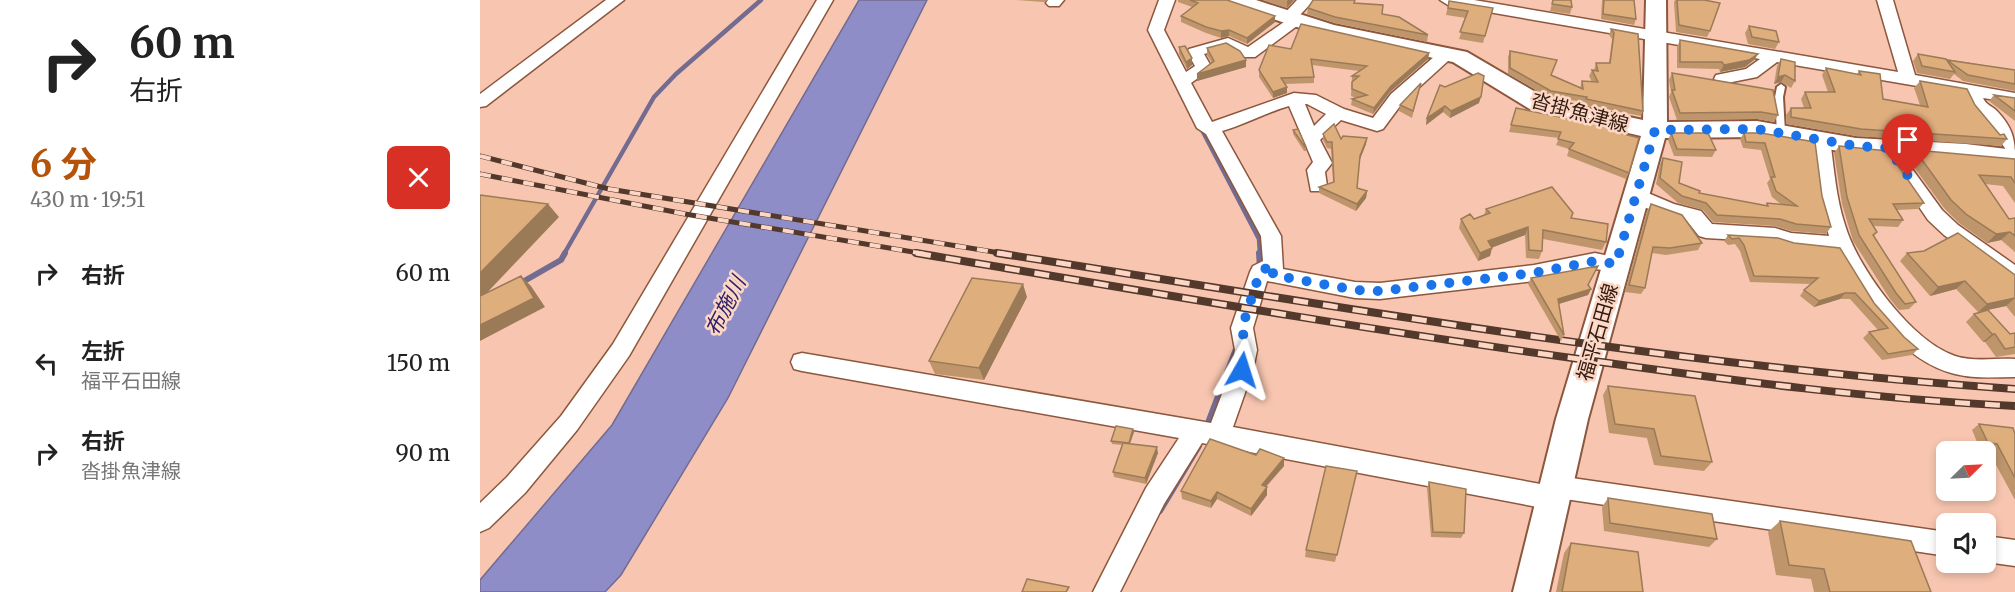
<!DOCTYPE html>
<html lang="ja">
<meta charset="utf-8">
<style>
:root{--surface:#fff;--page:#f2f2f2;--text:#222;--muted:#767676;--accent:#b45309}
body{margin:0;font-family:Merriweather,"Noto Sans JP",serif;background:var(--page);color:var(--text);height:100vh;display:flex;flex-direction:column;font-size:22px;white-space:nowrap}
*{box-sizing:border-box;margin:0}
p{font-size:20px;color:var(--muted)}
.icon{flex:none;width:33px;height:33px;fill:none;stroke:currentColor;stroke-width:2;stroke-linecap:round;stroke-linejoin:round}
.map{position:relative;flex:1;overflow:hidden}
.sheet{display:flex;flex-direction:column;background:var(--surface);width:480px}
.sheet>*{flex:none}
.banner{background:#fff;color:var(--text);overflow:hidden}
.needle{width:39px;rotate:66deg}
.controls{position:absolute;left:1456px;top:441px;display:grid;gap:12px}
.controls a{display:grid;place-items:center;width:60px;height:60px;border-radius:9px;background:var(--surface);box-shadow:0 3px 9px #0003;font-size:30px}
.pin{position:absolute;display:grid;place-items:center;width:51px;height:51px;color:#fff;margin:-62px -26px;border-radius:50% 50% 50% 0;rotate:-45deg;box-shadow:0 0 6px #0007}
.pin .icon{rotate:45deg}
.me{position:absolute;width:66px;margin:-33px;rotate:6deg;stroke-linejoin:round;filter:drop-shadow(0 0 4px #0008)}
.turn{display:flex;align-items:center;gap:21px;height:126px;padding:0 30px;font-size:27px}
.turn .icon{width:78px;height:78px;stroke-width:2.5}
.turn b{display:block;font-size:42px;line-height:51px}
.round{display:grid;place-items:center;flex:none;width:63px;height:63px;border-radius:9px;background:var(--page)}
.headline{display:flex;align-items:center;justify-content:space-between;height:102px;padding:0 30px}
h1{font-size:36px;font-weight:700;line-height:45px;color:var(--accent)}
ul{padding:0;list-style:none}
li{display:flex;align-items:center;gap:18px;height:90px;padding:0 30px}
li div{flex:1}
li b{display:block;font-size:22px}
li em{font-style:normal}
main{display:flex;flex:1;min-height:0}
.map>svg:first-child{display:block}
</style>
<main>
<section class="sheet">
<div class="banner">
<div class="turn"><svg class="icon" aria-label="right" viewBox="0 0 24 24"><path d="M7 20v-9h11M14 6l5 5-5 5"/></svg><div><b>60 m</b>右折</div></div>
</div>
<div class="headline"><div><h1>6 分</h1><p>430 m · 19:51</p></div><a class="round" style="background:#d93025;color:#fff"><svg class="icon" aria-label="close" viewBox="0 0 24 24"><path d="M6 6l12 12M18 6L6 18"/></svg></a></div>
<ul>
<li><svg class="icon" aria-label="right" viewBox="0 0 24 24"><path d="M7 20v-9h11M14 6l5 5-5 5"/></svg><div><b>右折</b></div><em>60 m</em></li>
<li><svg class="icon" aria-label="left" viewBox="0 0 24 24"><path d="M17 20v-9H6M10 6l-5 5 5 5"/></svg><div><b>左折</b><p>福平石田線</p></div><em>150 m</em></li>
<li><svg class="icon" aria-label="right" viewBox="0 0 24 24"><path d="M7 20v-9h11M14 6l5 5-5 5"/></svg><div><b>右折</b><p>沓掛魚津線</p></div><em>90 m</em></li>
</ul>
</section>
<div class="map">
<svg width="1535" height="592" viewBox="0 0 1535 592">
<rect width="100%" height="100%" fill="#f8c6b0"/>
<!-- water -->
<path fill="#8f8dc7" stroke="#736b90" stroke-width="1.5" d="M379 0H447L248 398 141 575 125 592H0V580L132 425Z"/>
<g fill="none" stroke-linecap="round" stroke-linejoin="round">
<!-- stream-far1 -->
<path stroke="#736b90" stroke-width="4.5" d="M721 128 779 239 780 254
M84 254 174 97 196 74 281 0"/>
<!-- stream -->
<path stroke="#736b90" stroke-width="6" d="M779 253 780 268
M39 284 81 260 85 253
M729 420 756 349
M680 511 719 446"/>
<defs>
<path id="lane" d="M1301 84 1305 87 1303 97 1305 132 1301 135 1297 132 1295 97 1297 87Z"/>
<path id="street" d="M126 0H144L6 106 0 107V94Z
M337 0H353L149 356 97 430 45 493 9 528 0 532V503L27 477 81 416 133 344Z
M568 0H584L579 6H569L566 3Z
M679 0H695L684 30 706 72 715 66 707 52 709 49 748 38 768 47 804 22 800 18 817 0H834L819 16 824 20 821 23 775 57H763L746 48 724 54 732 68 711 83 732 122 814 93 836 95 864 109 893 118 911 94 955 56 958 50 964 48 972 53 968 61 923 102 903 129 897 131 861 120 840 140 852 163 845 172 847 186 845 191H831L827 170 833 162 809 106C785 113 766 124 742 131L801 236 803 269 875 282 900 283 1054 265 1115 253 1143 259 1146 264 1143 269 1136 272 1115 269 1054 281 900 299 875 298 787 281 773 328 777 350 773 370 753 427 1066 485 1069 479 1078 476 1467 532V556L1085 499 1082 506 1073 510 722 443 684 504 640 592H613L666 488 699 438 322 371 314 369 311 362 314 355 322 353 731 423 751 370 755 350 751 328 770 272 773 266 783 261 781 236 726 134 717 128 668 30ZM825 104H827L846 114 834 126Z
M960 0H994L1418 72 1397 0H1413L1435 75 1535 93V103L1503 98C1506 105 1512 106 1517 111 1531 126 1535 137 1535 156L1529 154 1504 118 1493 111 1484 94 1297 62 1277 77 1242 84 1234 79 1236 75 1266 69 1280 59 968 5Z
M1341 133 1350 139C1354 168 1356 198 1365 225 1377 267 1431 341 1475 356 1493 362 1516 358 1535 359V377C1515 377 1495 379 1475 374 1418 360 1382 299 1356 252L1310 247 1294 242 1226 238 1219 236 1207 221 1182 215 1149 200 1147 195 1149 190 1156 188 1194 204 1221 211 1232 224 1295 228 1311 233 1349 236 1340 202 1332 139Z
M1408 142 1414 144 1462 210 1478 225 1535 265V284L1528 282 1464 235 1448 220 1399 148Z
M1506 536 1535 540V566L1506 562Z"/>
<path id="secondary" d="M745 0H776L854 25 987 52 1069 100 1163 120 1166 0H1186L1187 122 1277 121 1376 138 1486 144 1535 150V166L1486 160 1376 154 1277 137 1185 138 1108 419 1069 592H1033L1076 419 1161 136 1053 111 973 62 841 35 748 4Z"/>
</defs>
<!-- lane casing -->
<use href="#lane" stroke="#8c573d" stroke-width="4"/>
<!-- street casing -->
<use href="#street" stroke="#8c573d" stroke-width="3"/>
<!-- secondary casing -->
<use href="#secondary" stroke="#8c573d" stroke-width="4"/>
<!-- lane -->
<use href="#lane" fill="#fff" fill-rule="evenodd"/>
<!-- street -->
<use href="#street" fill="#fff" fill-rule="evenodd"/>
<!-- secondary -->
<use href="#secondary" fill="#fff" fill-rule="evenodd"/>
<defs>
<path id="rail-far1" d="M0 156 129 189 526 254
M0 174 205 214 445 254"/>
<path id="rail" d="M436 253C662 291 887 330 1114 361 1254 381 1394 399 1535 406
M517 253C855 306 1193 366 1535 389"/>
</defs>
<!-- rail-far1 casing -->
<use href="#rail-far1" stroke="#53392c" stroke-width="5"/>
<!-- rail casing -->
<use href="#rail" stroke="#53392c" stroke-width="8"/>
<!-- rail-far1 -->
<use href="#rail-far1" stroke="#fdd7c5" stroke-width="4" stroke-dasharray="11" stroke-linecap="butt"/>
<!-- rail -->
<use href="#rail" stroke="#fdd7c5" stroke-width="5" stroke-dasharray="15" stroke-linecap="butt"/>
</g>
<!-- wall -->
<path fill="#bf966c" d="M536 0H568L564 2Z
M698 0H747L795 22 767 44 749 36 741 38 726 33 701 22V16L712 7 698 2Z
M783 0H814L807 8Z
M1073 0 1092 7 1090 14 1070 11Z
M1122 0H1154L1156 19 1154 25 1121 19Z
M1195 0H1224L1230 31 1227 37 1196 32 1194 2Z
M969 1 1013 8 1003 43 979 39 986 18 966 15Z
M875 3 902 14 948 35 947 42 855 23 827 14 828 8Z
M1269 26 1299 42 1295 49 1268 44 1265 33Z
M1131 29 1158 34 1163 111 1161 116 1104 105 1105 102 1069 97 1028 74V57L1030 51 1071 75 1100 88 1102 81 1112 82 1109 76 1112 70H1114L1116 63H1129L1132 39 1129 35Z
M1200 40 1278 54 1274 60 1265 67 1240 72 1239 69 1197 68V47Z
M699 47 712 65 707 69 699 54Z
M727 48 766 67 717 81 732 63 727 55Z
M811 49 949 53 948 59 910 92 893 114 871 105 872 99 876 98 871 96 872 76 879 71 832 65 834 77V83L805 84 807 87V93L793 98 779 77V70Z
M1438 54 1466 59 1535 70V91L1483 81 1474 74 1470 79 1437 73 1433 61Z
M1301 59 1315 81 1311 88 1301 82 1294 84 1297 66Z
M1346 68 1377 74 1379 71 1403 99 1440 105 1434 88 1440 81 1495 105 1520 135 1527 139 1521 146 1376 136 1307 124 1306 115 1311 108H1324L1321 99 1325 92H1348L1342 75Z
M1192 73 1298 115 1294 122 1277 119 1197 120 1189 97 1191 92 1189 80Z
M960 85 999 103 970 118 963 112 946 125 947 118Z
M939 90 932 118 919 111 920 105Z
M1514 95 1535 98V121L1509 101Z
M1036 108 1129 130 1149 173 1146 179 1087 156 1089 149 1076 145 1079 138 1029 132Z
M813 130 826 147V151H824L813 134Z
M1191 133 1236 150 1232 157 1194 156 1188 140Z
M1264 133H1281L1342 196 1351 227 1346 234 1311 231 1295 226 1233 222 1223 210 1198 203 1176 184 1180 164 1183 158 1199 183 1219 193 1285 206 1287 203 1302 205 1292 197 1287 183 1290 179 1281 150 1263 148 1260 139Z
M843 134 861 139 887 138 886 144 879 161 877 188 887 191 886 198 876 211 839 193V187L853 182 851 149 847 148 843 140Z
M1359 146 1444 203 1438 209 1417 210 1423 220 1418 227 1393 226 1397 232 1394 236 1436 302 1429 309 1419 310 1410 299 1373 241 1362 204 1354 153Z
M1435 150 1535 159V203L1523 186 1505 184 1529 219 1535 218V252L1521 240 1507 243 1479 223 1464 208 1428 159Z
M1171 204 1222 243 1218 250 1186 255 1172 253 1165 288 1161 294 1145 292 1167 211Z
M1006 209 1091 218 1126 242 1122 250 1063 239 1062 251 1059 259 1046 258 1045 235 1012 247 1010 256 998 261 979 228 981 219H994L1004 215Z
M1248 235 1298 238 1394 303 1424 337 1438 349 1432 355 1402 360 1383 338 1389 332 1398 330 1370 299H1360L1334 307 1320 296 1324 290 1331 284 1270 282 1260 251 1255 244 1248 245 1244 241Z
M1427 253 1535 275V317L1526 306 1498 312 1476 289 1450 296 1420 261Z
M1051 278 1109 285 1111 289 1108 295 1079 304 1084 335 1081 341 1048 284Z
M547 297 504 380 455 374 449 361Z
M1494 314 1530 334 1535 333V354L1516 357 1505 342H1503L1486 322Z
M1128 386 1232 462 1224 471 1174 465 1167 438 1129 433 1123 395Z
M1499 424 1535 434V500L1508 450 1500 449 1492 430Z
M653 429 654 432 650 444 678 453 666 484 634 477 633 472 642 445 632 444 631 441Z
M804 466 786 487 787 495 771 516 737 499 731 508 702 499 701 491Z
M877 471 855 562 825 557 826 550Z
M949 482 984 533 981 538 951 537 947 488Z
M1128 498 1237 539 1229 547 1124 531 1122 507Z
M1300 521 1451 592H1334L1331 579 1296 575 1288 532Z
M1091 543 1163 592H1076L1084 553Z"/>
<!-- shaded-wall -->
<path fill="#9b7a58" d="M808 0H814L807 8V1Z
M795 16V22L767 44V38Z
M749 30V36L741 38V31Z
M949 53 948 59 910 92 893 114 894 108 911 86Z
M1278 54 1274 60 1265 67 1240 72 1244 65Z
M712 58V65L707 69 706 62Z
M766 60V67L717 81V74Z
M1305 75 1301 82 1294 84 1298 77Z
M807 87V93L793 98V92Z
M1001 97 999 103 970 118 971 111Z
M965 106 963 112 946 125 947 118Z
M887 138 886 144 879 162 880 156Z
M887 191 886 198 876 211 877 204Z
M68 204 79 217 0 300V273Z
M1048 227 1045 235 1006 250 1008 241Z
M1530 232 1521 240 1507 243 1516 234Z
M1012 248 1010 256 998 261 1000 253Z
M41 276 51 286 65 307 0 341V325Z
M1485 281 1476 289 1450 296 1458 287Z
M543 284 547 297 504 380 499 368Z
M1111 289 1108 295 1075 305 1078 299Z
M1365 293 1360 299 1334 307 1339 301Z
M1535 298 1526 306 1498 312 1507 304Z
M1512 334H1515L1505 342H1503Z
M653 429 654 432 649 446V443Z
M677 447 678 453 666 484 665 478Z
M804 458V466L781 492 782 485Z
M787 487V495L771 516V509Z
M737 492V499L731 508V501Z"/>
<!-- building -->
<path fill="#deae7d" stroke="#9b7a58" stroke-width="1.5" d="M710 0H747L795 16 767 38 749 30 741 31 726 27 701 16 718 3Z
M833 0H875L874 3 903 5 902 14 919 17 948 35 855 17 828 8Z
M1073 0H1091L1092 7 1072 4Z
M1124 0H1154L1156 19 1123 14Z
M1197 0H1224L1240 3 1230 31 1199 25Z
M969 1 1013 8 1005 36 980 32 988 11 968 8Z
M821 24 949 53 911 86 894 108 872 99 887 95 872 89V82L879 76H872L887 66 831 59 834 77 801 78 807 87 793 92 779 70 789 45 811 49Z
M1269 26 1296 31 1299 42 1272 37Z
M1131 29 1158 34 1163 111 1106 99 1107 97 1071 91 1030 68V51L1077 60 1071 75 1103 89 1102 81 1118 82 1112 70 1118 71 1116 63H1130L1134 33Z
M1200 40 1278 54 1269 60 1244 65 1242 62H1200Z
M746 43 760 51 766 60 717 74 734 61 727 48Z
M705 46 712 58 706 62 699 47Z
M1438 54 1466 59 1475 72 1442 66Z
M1301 59 1315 62V81L1305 75 1298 77Z
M1467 60 1535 70V84L1488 75Z
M1346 68 1381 75 1379 71 1400 74 1403 99 1448 107 1440 81 1487 89 1495 105 1520 135 1524 134 1527 139 1381 129 1311 117V108H1331L1325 92H1355Z
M998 73 1004 76 1001 97 971 111 965 106 947 118 960 85 965 87Z
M1192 73 1293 90 1298 115 1281 112 1200 113 1192 90H1195Z
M941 83 933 111 920 105Z
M1514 95 1535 98V111Z
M1036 108 1100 121 1101 117 1131 124 1129 130 1159 138 1149 173 1089 149 1094 143 1078 139 1081 132 1031 125Z
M854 124 861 139 863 136 887 138 880 156 877 188 887 191 877 204 839 187 854 182 852 142H847L843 134Z
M818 129 826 147H825L813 130Z
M1191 133H1228L1236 150 1197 149Z
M1264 133H1281L1335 142 1342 196 1351 227 1316 224 1300 219 1237 215 1226 203 1202 196 1180 178 1183 158 1202 162 1199 183 1220 191 1219 193 1288 206 1287 203 1317 206 1296 191 1291 177H1295L1285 143 1266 142Z
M1359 146 1408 151 1444 203 1413 204 1423 220 1389 219 1397 232 1393 235 1436 302 1425 304 1416 293 1379 235 1367 197Z
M1435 150 1535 159V183L1531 177 1499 175 1529 219 1535 218V236L1530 232 1516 234 1487 215 1471 200Z
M1072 187 1093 213 1091 218 1128 224 1126 242 1063 230 1062 251 1049 250 1048 227 1008 241 1012 248 1000 253 981 219 990 214 994 219 1010 213 1006 209Z
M0 195 68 204 0 273Z
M1171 204 1202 215 1222 243 1190 248 1173 247 1165 288 1149 285Z
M1478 233 1535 275V298L1507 304 1485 281 1458 287 1427 253 1444 251Z
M1248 235 1298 238 1314 243 1360 248 1394 303 1424 337 1438 349 1408 354 1389 332 1408 328 1375 293H1365L1339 301 1324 290 1338 278 1274 276 1264 245 1259 238 1252 239Z
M1118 266 1108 285 1111 289 1078 299 1084 335 1051 278Z
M41 276 54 298 0 325V296Z
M492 278 543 284 499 368 449 361Z
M1508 310 1530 334 1535 333V347L1525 349 1515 334H1512L1494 314Z
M1128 386 1215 396 1232 462 1181 456 1174 429 1135 424Z
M1499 424 1533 428 1535 434V478L1517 444 1508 443Z
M636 426 653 429 649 443 631 441Z
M730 439 776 455 780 449 804 458 782 485 787 487 771 509 737 492 731 501 701 491Z
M643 443 677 447 665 478 633 472Z
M846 466 877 471 857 555 826 550Z
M949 482 986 489 984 533 953 532Z
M1128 498 1232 514 1237 539 1130 523Z
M1300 521 1431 541 1451 592H1350L1344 569 1309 565Z
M1091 543 1158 552 1163 592H1082Z
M547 579 589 587 586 592H542Z"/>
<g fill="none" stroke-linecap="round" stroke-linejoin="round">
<!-- route -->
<path stroke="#1a73e8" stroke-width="10" stroke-dasharray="0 18" d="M762 370 766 350 762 328 780 272 793 264V275L875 290 900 291 1054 273 1115 261 1136 264 1175 130 1277 129 1376 146 1408 148 1428 176"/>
</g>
<g text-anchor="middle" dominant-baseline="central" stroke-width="5" stroke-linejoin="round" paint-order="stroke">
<!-- street labels -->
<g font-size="20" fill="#311b10" stroke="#fdd7c5">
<text transform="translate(1100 112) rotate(15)">沓掛魚津線</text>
<text transform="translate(1117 332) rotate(-74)">福平石田線</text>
</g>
<!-- water labels -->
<g font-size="21" font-style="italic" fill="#2f2368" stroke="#fdd7c5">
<text transform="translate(245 306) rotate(-63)">布施川</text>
</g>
</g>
</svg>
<div class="controls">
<a><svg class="needle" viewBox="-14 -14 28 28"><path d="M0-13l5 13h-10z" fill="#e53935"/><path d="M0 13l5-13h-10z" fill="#767676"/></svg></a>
<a><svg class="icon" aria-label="sound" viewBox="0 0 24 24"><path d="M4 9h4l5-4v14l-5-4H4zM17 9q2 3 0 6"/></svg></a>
</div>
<div class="pin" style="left:1428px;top:176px;background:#d93025"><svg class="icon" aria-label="arrive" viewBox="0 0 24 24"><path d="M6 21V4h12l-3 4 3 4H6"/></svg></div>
<svg class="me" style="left:762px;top:370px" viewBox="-20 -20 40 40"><path d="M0-17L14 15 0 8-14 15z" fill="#1a73e8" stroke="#fff" stroke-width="4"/></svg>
</div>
</main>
